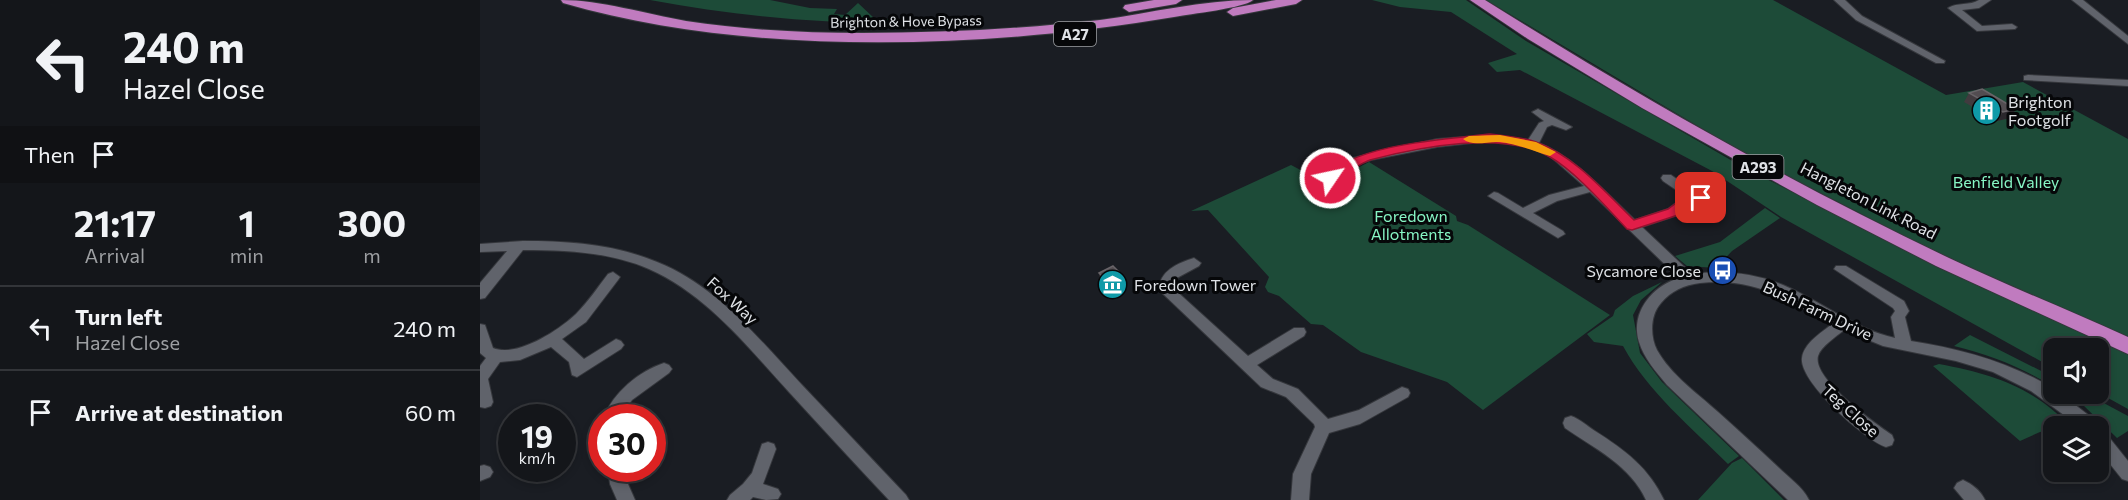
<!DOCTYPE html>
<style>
:root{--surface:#14161a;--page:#1d1f23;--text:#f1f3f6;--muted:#9d9fa2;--line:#333539}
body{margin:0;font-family:Commissioner,sans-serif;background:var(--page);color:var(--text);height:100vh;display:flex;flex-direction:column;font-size:22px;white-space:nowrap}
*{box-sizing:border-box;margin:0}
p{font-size:20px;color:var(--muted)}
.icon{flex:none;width:33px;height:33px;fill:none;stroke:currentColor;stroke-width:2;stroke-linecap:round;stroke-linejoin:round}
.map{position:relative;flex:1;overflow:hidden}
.details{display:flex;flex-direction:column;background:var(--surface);width:480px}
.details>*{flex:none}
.banner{background:#14161a;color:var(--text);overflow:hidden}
.controls{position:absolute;left:1563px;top:338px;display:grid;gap:12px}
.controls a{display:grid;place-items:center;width:66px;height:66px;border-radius:12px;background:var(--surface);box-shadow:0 3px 9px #0003,0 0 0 2px var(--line);font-size:30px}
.speed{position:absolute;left:18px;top:404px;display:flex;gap:12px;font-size:30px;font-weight:700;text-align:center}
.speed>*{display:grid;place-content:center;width:78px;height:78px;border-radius:50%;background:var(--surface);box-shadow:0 3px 9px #0003,0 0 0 2px var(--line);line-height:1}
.speed small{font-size:15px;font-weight:400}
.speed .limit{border:9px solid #d22;background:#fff;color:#111}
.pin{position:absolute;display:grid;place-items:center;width:51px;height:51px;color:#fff;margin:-26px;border-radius:12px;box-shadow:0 3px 9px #0006}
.me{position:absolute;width:66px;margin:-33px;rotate:56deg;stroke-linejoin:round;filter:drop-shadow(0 0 4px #0008)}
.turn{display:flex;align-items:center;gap:21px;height:126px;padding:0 24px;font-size:27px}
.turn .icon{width:78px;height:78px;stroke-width:2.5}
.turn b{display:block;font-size:42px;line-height:51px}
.then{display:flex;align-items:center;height:57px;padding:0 24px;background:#0003;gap:12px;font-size:22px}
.eta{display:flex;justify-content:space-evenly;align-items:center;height:102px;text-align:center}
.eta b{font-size:36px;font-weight:700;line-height:42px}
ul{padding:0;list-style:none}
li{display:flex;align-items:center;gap:18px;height:84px;padding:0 24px;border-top:2px solid var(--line)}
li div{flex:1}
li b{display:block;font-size:22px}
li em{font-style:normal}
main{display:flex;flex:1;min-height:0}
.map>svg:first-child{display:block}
</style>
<main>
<section class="details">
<div class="banner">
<div class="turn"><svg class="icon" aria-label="left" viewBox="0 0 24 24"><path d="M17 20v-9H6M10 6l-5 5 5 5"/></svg><div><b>240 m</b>Hazel Close</div></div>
<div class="then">Then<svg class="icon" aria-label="arrive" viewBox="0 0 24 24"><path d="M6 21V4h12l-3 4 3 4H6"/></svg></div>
</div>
<div class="eta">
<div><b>21:17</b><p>Arrival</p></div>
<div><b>1</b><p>min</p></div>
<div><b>300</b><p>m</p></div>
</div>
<ul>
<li><svg class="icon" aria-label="left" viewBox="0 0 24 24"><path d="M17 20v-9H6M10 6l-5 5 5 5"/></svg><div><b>Turn left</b><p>Hazel Close</p></div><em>240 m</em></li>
<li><svg class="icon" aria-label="arrive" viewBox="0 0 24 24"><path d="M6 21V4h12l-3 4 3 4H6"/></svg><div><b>Arrive at destination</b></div><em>60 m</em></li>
</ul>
</section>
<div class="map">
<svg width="1648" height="500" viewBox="0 0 1648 500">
<rect width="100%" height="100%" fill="#1a1d23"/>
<!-- green -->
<path fill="#1d4b38" d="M170 0H290L330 8 357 9 354 14 365 15 378 3 394 18 408 19 411 23C329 23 250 15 170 0Z
M892 0H986L1046 41 1261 166 1445 259 1648 350V409L1619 393 1618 348H1574L1573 368 1301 217 1232 171 1040 70 1017 72 1008 63 1037 54 971 12 920 7Z
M1006 0H1293L1466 95 1543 82 1648 139V339L1459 254 1263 153Z
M889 162 976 216 977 221 988 225 1130 315 1003 410 967 382 881 352 843 325 831 324 799 296 788 292 785 287 789 277 728 210 711 211 811 165 836 178 839 188Z
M1285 208 1300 218 1252 251 1236 268 1207 266 1195 256 1240 242Z
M1182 282 1161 300 1153 315 1160 353 1182 382 1259 456 1248 464C1212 428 1167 391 1143 346L1114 342 1107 334 1133 316 1135 310 1153 296Z
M1490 335 1573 377V387C1542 367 1510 355 1474 346Z
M1459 364C1512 374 1551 386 1590 426H1574L1573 429 1560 432 1540 441 1453 366Z
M1584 393H1605L1648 416V431L1637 438 1602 404Z
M1262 458 1304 500H1218L1252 463Z"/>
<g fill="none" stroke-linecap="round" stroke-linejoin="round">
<defs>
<path id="minor" d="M1354 0H1365L1382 16 1465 61 1464 63H1456L1376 20Z
M1499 0H1511L1499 8 1482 10 1502 26 1532 24 1537 27 1535 29 1497 31 1468 8C1477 2 1490 6 1499 0Z
M1592 0H1603L1648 36V44Z
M1548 75 1648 80V86L1544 80V76Z
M1058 109 1092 127 1086 130 1072 125 1067 127 1059 143C1097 159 1125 192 1155 220L1188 209 1205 196 1183 181 1181 178 1183 175H1191L1217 193 1233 199 1235 202 1233 205 1229 206 1215 201 1198 215 1162 227 1212 274C1243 270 1274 273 1303 285 1341 301 1374 329 1415 338L1411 317 1415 311 1413 308 1354 269 1356 266H1366L1424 301 1429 311 1425 317 1431 341C1481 349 1530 362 1574 389V393H1580L1616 421 1618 426H1599L1551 391 1513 372 1476 361 1403 346 1364 330C1356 337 1341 346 1338 356 1332 379 1395 423 1412 435L1414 440 1412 445 1406 447C1385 440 1319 382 1322 358 1324 343 1341 333 1352 324 1307 299 1274 277 1220 283 1204 285 1191 291 1181 303 1170 315 1170 336 1177 350 1191 375 1217 393 1238 412 1258 430 1278 448 1298 467 1308 477 1323 487 1329 500H1308L1187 385C1176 372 1164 358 1159 342 1150 313 1172 286 1199 278L1110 192 1077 201 1053 213 1083 231 1085 234 1078 238 1008 196 1014 192 1018 193 1043 208 1069 195 1104 186 1071 157 1049 147 1010 141 957 147 891 160 876 165 854 181 850 182 844 178 868 159 957 139 1010 135 1048 140 1059 123 1064 121 1052 112Z
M43 241C89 241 134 244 177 262 236 285 280 340 322 385 357 422 391 458 426 495L429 500H409C375 464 342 428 309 392 268 347 226 294 169 269 130 252 85 250 43 250L5 298 0 299V283L27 251 0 252V244Z
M714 258 721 263 719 266 695 279 693 288 768 356 814 328H824L826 332 824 336 777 365 793 379 818 389 848 419 879 410 922 387 928 389 930 393 928 397 880 424 849 433 831 474 829 500H811L813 474 835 427 834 424 806 397 781 387 679 290C679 271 698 263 714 258Z
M133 272 140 277 138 280 106 322 82 339 104 359 136 339 141 341 144 345 141 349 97 377 92 375 89 362 71 347 40 360 20 362 8 379 13 402 11 406 5 408 0 407V366L6 358 0 353V324L5 325 13 348C37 358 79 330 96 314 108 302 118 287 128 274Z
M184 363 189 365 192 369 189 373 152 400 140 417H124C133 393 159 371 184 363Z
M1091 416C1100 419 1107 426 1115 431 1145 450 1169 468 1184 500H1166C1151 466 1114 448 1085 428L1083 423 1085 418Z
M1618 429 1624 431 1648 461V481L1642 479 1618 449Z
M288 442 294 444 296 449 283 484 298 489 301 494 298 499 286 500 273 497 270 500H247L250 495 263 484 272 473 282 444Z
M4 465 10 467 13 472 10 477 0 481V466Z
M128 468H146L148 484 155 500H137L130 484Z
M1483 480C1492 484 1501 491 1505 500H1484L1474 488 1477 483Z"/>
<path id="highway" d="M81 0C120 0 167 14 206 21 265 30 324 33 383 33 462 33 542 29 620 20 671 13 722 0 773 0 765 8 709 14 694 17 505 49 268 57 83 3Z
M674 0H702L696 4 649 12 643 8 645 5Z
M796 0H822L816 4 753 16 747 12 753 8Z
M990 0H1005C1155 94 1309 182 1469 258 1528 286 1589 310 1648 337V354L1456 266 1337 205 1162 108 1048 39Z"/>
</defs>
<!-- minor casing -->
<use href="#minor" stroke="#35373c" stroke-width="2"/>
<!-- highway casing -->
<use href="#highway" stroke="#35373c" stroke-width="2"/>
<!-- minor -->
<use href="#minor" fill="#60636b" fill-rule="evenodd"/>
<!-- highway -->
<use href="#highway" fill="#c07bbf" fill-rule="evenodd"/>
</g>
<!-- wall -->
<path fill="#413b3f" d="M1489 93 1536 109 1530 118 1517 121 1484 102Z
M619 273 642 275 644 285 630 292 621 283Z"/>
<!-- shaded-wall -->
<path fill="#2a272c" d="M1536 109 1530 118 1517 121 1523 112Z
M642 275 644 285 630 292 628 282Z"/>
<!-- building -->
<path fill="#524d51" stroke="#686468" stroke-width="1.5" d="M1502 89 1536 109 1523 112 1489 93Z
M633 266 642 275 628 282 619 273Z"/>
<!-- route -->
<path fill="#e11d48" stroke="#92132f" stroke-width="1.5" d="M1010 134C1025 136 1042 137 1056 142 1095 156 1125 192 1154 220L1188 209 1208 194H1221L1227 198 1225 200 1215 201 1198 215 1152 230 1147 229C1126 207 1096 172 1070 157 1025 130 939 147 890 160 877 164 857 183 846 180L844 178C873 144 967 139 1010 134Z"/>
<!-- slow -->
<path fill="#f59e0b" d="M1020 135 1056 142 1076 152 1070 156C1053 151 1038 144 1020 142 1008 141 992 147 983 139L989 136Z"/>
<!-- icons -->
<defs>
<symbol id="building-disc" viewBox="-11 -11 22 22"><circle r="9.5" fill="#0f9aa8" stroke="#060709"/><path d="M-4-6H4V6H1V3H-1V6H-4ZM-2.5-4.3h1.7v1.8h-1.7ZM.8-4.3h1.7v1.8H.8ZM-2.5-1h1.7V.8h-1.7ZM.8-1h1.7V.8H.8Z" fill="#fff"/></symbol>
<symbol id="bus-disc" viewBox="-11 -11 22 22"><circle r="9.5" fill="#1a4fb4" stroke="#060709"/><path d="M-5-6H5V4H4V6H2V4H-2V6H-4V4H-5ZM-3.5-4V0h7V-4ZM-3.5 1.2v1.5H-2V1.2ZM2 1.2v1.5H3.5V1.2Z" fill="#fff"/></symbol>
<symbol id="museum-disc" viewBox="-11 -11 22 22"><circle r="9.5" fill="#0f9aa8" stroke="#060709"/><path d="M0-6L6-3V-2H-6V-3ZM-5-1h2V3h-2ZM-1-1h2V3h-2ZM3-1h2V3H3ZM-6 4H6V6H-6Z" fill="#fff"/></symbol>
</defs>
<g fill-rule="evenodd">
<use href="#building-disc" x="1490" y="94" width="33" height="33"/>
<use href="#bus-disc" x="1226" y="254" width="33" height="33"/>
<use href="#museum-disc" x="616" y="268" width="33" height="33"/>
</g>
<g text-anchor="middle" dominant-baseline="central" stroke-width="6" stroke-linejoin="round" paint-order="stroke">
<!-- far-street labels -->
<g font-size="14" fill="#dfe2e6" stroke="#060709">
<text transform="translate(426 21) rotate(-1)">Brighton &amp; Hove Bypass</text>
</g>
<!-- shield labels -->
<g fill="#060709" stroke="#9ea0a4" stroke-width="1.5">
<rect x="574" y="22" width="42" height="24" rx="4.5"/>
<rect x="1252.5" y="155" width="51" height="24" rx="4.5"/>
</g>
<g font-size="15" font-weight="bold" fill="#dfe2e6">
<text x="595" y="34">A27</text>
<text x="1278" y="167">A293</text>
</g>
<!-- poi labels -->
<g font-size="16" fill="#dfe2e6" stroke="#060709" text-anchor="start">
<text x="1528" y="101">Brighton<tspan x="1528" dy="18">Footgolf</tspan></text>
<text x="1221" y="270" text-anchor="end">Sycamore Close</text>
<text x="654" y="284">Foredown Tower</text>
</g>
<!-- park labels -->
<g font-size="16" fill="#87f6c5" stroke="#060709">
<text x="1526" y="181">Benfield Valley</text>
<text x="931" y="215">Foredown<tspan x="931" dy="18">Allotments</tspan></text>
</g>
<!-- street labels -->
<g font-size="16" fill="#dfe2e6" stroke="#060709">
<text transform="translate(1389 200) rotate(27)">Hangleton Link Road</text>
<text transform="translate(253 300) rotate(42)">Fox Way</text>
<text transform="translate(1338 310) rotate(25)">Bush Farm Drive</text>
<text transform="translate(1371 410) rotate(42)">Teg Close</text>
</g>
</g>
</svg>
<div class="controls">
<a><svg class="icon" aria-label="sound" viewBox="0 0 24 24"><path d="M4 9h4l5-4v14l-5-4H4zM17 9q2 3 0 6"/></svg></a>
<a><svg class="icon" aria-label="layers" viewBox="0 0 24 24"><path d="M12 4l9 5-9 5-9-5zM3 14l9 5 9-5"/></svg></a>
</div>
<div class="speed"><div>19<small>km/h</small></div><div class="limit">30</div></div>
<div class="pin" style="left:1221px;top:198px;background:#d93025"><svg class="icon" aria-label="arrive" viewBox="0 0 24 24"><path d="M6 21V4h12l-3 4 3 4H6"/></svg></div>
<svg class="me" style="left:850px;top:178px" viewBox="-20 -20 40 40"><circle r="17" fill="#e11d48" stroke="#fff" stroke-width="3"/><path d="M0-11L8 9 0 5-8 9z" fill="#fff"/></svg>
</div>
</main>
